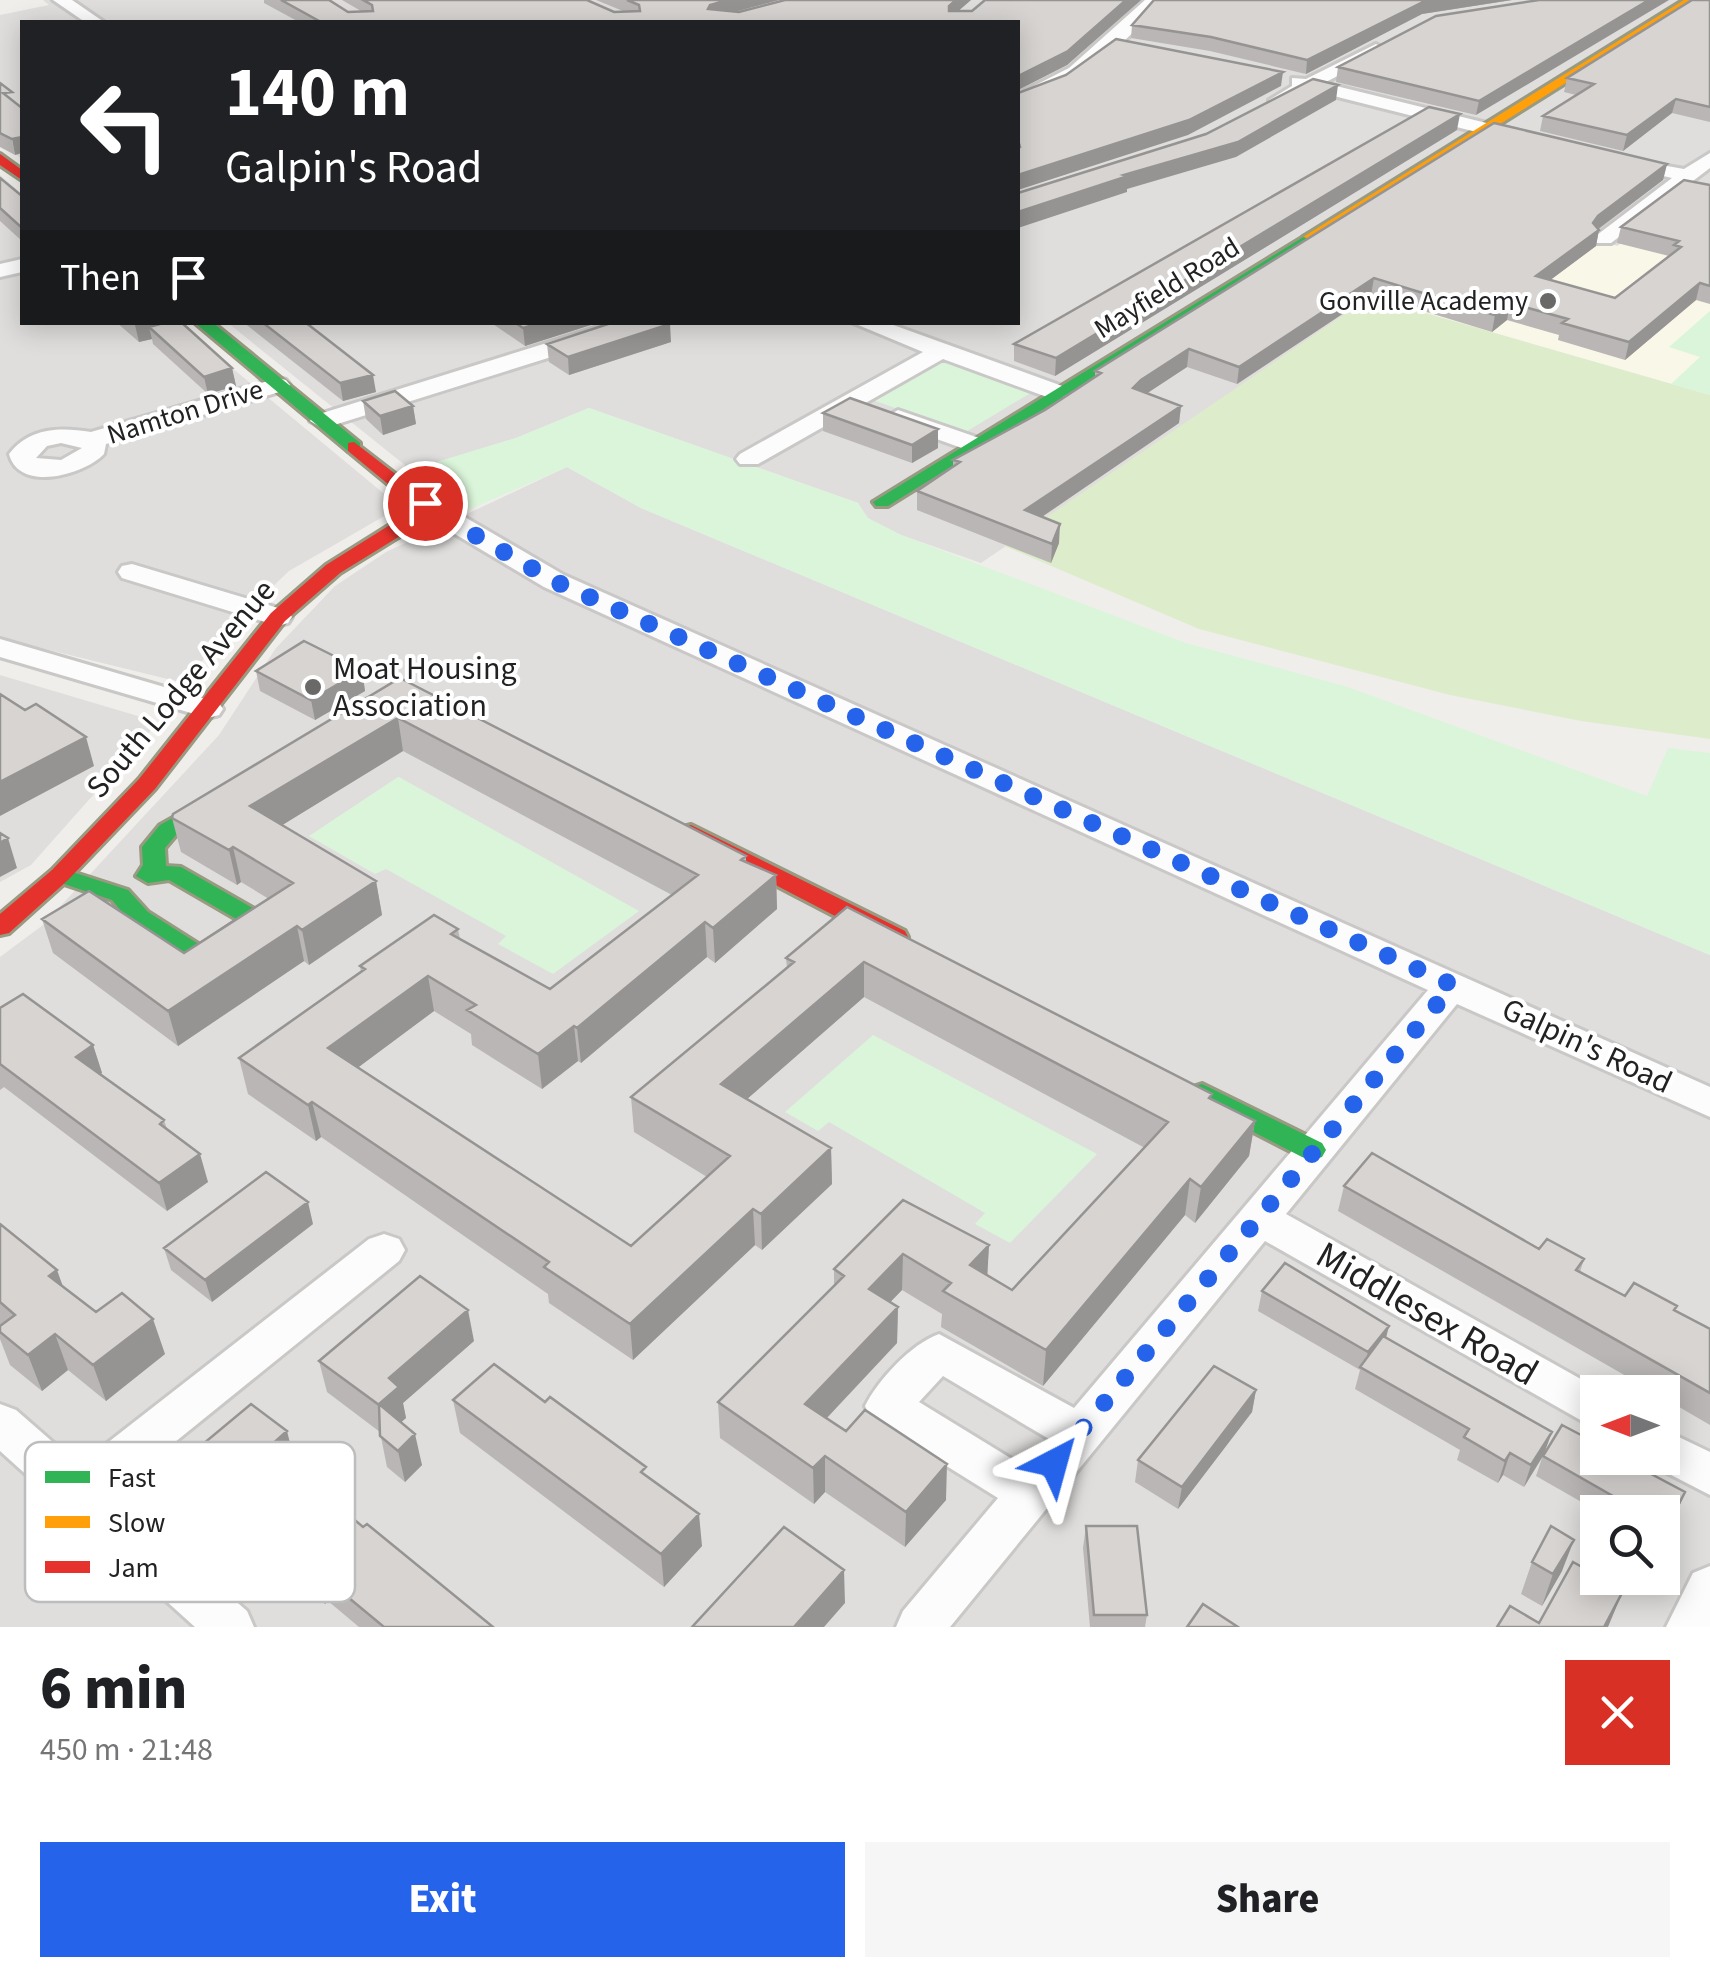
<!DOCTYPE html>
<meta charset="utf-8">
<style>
:root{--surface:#fff;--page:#f6f6f6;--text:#202124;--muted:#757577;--accent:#2563eb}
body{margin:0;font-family:"Source Sans 3",sans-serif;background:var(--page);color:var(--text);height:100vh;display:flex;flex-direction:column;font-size:38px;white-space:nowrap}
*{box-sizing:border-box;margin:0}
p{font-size:32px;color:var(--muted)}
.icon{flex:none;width:55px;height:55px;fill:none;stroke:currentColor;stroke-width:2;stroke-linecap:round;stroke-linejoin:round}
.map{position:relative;height:1627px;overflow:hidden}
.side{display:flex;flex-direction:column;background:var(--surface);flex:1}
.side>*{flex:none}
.guide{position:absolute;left:20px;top:20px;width:1000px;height:305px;border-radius:0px;box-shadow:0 5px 25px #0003;background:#202124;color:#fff;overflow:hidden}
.needle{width:65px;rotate:270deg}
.controls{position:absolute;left:1580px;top:1375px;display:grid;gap:20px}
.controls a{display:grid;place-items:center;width:100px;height:100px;border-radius:0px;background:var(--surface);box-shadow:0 5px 25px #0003;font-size:50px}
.pin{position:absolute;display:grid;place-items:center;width:85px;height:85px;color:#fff;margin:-42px;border:5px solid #fff;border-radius:50%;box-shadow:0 2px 10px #0007}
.me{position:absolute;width:110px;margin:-55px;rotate:39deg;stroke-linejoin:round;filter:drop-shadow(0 0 8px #0008)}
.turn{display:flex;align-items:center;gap:35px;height:210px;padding:0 40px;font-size:45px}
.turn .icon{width:130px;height:130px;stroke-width:2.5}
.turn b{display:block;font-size:70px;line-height:85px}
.then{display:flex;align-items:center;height:95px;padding:0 40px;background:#0003;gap:20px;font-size:38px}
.round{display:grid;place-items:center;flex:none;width:105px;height:105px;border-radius:0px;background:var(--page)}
.head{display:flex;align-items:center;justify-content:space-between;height:170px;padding:0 40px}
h1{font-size:60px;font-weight:800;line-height:75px}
.cta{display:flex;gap:20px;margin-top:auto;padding:20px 40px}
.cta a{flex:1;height:115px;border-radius:0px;background:var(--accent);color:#fff;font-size:40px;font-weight:800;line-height:115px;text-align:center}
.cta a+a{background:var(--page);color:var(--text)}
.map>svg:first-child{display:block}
</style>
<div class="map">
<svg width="1710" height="1627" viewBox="0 0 1710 1627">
<rect width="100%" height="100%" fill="#f0eeeb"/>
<!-- residential -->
<path fill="#dfdedc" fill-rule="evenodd" d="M43 0H1710V255L1618 246 1492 214 981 563 901 535 867 518 858 503 589 408 516 438 411 470 228 323 1018 322V22H22V159L0 142V15L49 5Z
M0 175 22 194V322L178 323 400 507 289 571 232 625 184 683 0 638Z
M567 467 641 508 1710 955V1627H0V957L43 925 219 735 276 648 335 586 386 552ZM1598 1392H1662V1458H1598ZM1598 1512H1662V1578H1598Z
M0 675 158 722 31 865 0 882Z"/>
<!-- education -->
<path fill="#f8f7e8" d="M1492 214 1617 246 1632 235 1710 255V395L1370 297Z"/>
<!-- grass -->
<path fill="#ddeccb" d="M1370 297 1710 395V739L1581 721 1450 695 1199 629 1004 546Z"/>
<!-- park -->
<path fill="#daf5da" d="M1710 311V395L1671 384 1700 357 1669 347Z
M945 360 1034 391 964 433 873 400Z
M589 408 858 503 868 518 901 535 1186 643 1348 687 1647 796 1668 748 1710 753V955L641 508 567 467 466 511 411 470 516 438Z
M398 777H399L639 911 553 974 498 944 506 936 386 869 375 874 309 836Z
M873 1035 1097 1154 1010 1243 975 1224 985 1213 829 1122 818 1131 785 1112Z"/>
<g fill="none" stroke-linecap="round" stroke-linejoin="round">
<defs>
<path id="street" d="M53 0H72L104 22H85Z
M1145 0H1162C1126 44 1074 92 1018 105V94L1069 68Z
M1376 44 1385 49 1382 53 1324 83 1519 131 1521 135 1512 141 1310 90 1278 105 1269 100 1292 86V78L1306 79Z
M1710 153V168L1611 243H1597L1593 239 1597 235 1672 178 1616 165V157L1684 169Z
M22 259V272L0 277V264Z
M614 322H650L647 327 331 426 322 428 310 421 313 416Z
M851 322H885L1065 387 1068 392 1065 397H1047L943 359 758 464H740L736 459 740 454 923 352Z
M278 378 286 380 290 385 286 390 106 444 104 454C84 475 19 493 9 454 30 427 60 427 91 432ZM61 443 82 448 61 460 36 458 47 446Z
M898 410 982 439 986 444 973 452 889 422 886 417Z
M426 503 451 509 564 575 1710 1087V1117L1457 1004 1286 1214 1604 1392H1598V1430L1265 1241 950 1627H896L903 1611 998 1498 871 1419 865 1406C878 1380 911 1344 939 1334L1074 1408 1428 990 544 587 433 521 417 517 413 511ZM943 1376 1049 1439 1025 1467 919 1402Z
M132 564 288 611 292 617 288 623 278 626 122 578 118 572 122 566Z
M0 639 219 703 223 709 219 715 208 718 0 657Z
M384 1234 399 1239 405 1250 399 1261 112 1493 247 1611 254 1627H195L0 1451V1404L16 1410 79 1465 369 1239Z
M1662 1429 1710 1452V1495L1646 1462 1644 1458H1662Z
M1710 1566V1627H1666L1693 1573Z"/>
<path id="fast" d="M1310 233 1317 237 1315 240 888 506H876L873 502Z
M194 322H212L360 443V451H348Z
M226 788 234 790 237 795 234 800 176 835 165 848 166 866 181 867 263 914 267 920 200 964 132 924 112 900 52 880 48 875 60 868 128 890 148 912 200 945 238 920 169 880 148 883 136 876 143 865 142 847 160 825Z
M1202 1084 1322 1143 1326 1150 1322 1157 1312 1160 1302 1157 1193 1101 1189 1094 1193 1087Z"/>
<path id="slow" d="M1684 0H1698L1315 240 1303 237Z"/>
<path id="jam" d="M0 154 22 170V180L0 165Z
M354 442 433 503 436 507 426 520 340 573 285 621 155 789 68 880 9 933 0 935V914L52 870 139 779 271 613 326 565 417 508 348 451V443Z
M691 825 905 931 908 937 905 943H887L683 837 680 832 683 827Z"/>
</defs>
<!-- street casing -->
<use href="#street" stroke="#c9c8c7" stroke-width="6"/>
<!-- fast casing -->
<use href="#fast" stroke="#999a82" stroke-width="6"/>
<!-- slow casing -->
<use href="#slow" stroke="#999a82" stroke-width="6"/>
<!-- jam casing -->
<use href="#jam" stroke="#999a82" stroke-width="6"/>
<!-- street -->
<use href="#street" fill="#fdfcfc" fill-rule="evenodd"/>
<!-- fast -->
<use href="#fast" fill="#30b455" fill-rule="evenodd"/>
<!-- slow -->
<use href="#slow" fill="#ff9f0a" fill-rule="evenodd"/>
<!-- jam -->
<use href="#jam" fill="#e5322d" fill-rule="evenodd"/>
</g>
<!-- wall -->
<path fill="#b9b6b5" d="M264 0H329L348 12 361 11 342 0H587L614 12 623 11 596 0H779L735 12H739L785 0H971L958 11H972L985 0H1141L1067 65 1018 90V22H299L264 3Z
M1154 0H1512L1422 14 1306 74 1210 51 1131 38 1132 25Z
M1539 0 1476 115 1336 82 1338 67Z
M1710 0V122L1672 113 1623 151 1540 131 1543 116 1576 95 1564 92 1567 78Z
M0 83 15 155 0 147Z
M1457 130 1055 376 1014 361V344Z
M1667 164 1663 180 1599 229 1596 246 1550 280 1615 298 1669 256 1617 243 1621 227 1710 185V304L1696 300 1625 360 1558 340 1559 335 1507 320 1492 332 1371 295 1237 384 1187 367 1147 393 1181 406 1179 423 1042 517 1059 543 1051 563 917 510V491L953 467V460L1045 410 1095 377V371Z
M0 178 22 196V241L0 221Z
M116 322H181L232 368 236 386 208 394 153 344 152 339 139 342Z
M243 322H305L376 392 343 401Z
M490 322H600L525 346Z
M671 342 569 375 549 362 547 344Z
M363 401 413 406 416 424 383 435 366 419Z
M823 413 938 448 912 463 823 431Z
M362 670 365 691 315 720 260 691 256 671Z
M400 678 746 856V862L776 875 777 909 715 963 707 957 581 1063 578 1061 542 1089 472 1045 471 1034 434 1011 358 1067 631 1246 707 1177 634 1132 631 1097 787 968 786 958 847 907 1255 1121 1249 1156 1195 1223 1185 1215 1043 1386 941 1327 942 1314 902 1290 890 1302 898 1307 897 1343 827 1418 946 1500 905 1547 825 1492 814 1504 720 1438 718 1402 834 1285V1269L903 1200 989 1245 987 1275 1012 1290 1145 1148 864 997 747 1099 831 1148 832 1184 762 1250 755 1245 633 1360 549 1303 548 1294 321 1137 316 1141 248 1094 239 1058 361 972 360 966 458 929 460 939 550 989 672 895 403 751 282 825 376 881 382 915 309 965 304 961 178 1046 53 953 42 919 184 953 269 899 241 882 237 885 181 852 172 818Z
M0 1008 93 1045 102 1073 100 1074 164 1120 167 1129 208 1182 167 1211 4 1087 0 1090Z
M1344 1186 1539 1249 1584 1259 1580 1272 1625 1296 1675 1311 1710 1329V1425L1662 1397V1392H1654L1338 1211Z
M0 1224 63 1287 96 1312 165 1354 106 1401 68 1370 42 1391 10 1365 0 1339Z
M313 1224 212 1302 171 1270 164 1248Z
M1262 1291 1386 1338 1545 1452 1685 1492 1662 1540V1512H1599L1536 1476 1542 1458 1524 1487 1503 1475 1498 1483 1457 1460 1460 1450 1355 1389 1360 1370 1258 1311Z
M474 1341 403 1403 406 1418 401 1422 422 1465 405 1482 387 1467 380 1432 327 1392 319 1361Z
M1256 1390 1252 1412 1178 1509 1135 1482 1138 1460Z
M453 1400 702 1546 664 1587 460 1433Z
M191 1454 294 1459 289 1464 363 1527 493 1627H359L328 1601 325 1604 268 1556 258 1564 222 1533 213 1505 221 1499 200 1482Z
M1086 1526 1147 1615 1145 1627H1090L1083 1548Z
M1532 1562 1562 1571 1542 1606 1521 1594Z"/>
<!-- shaded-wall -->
<path fill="#969493" d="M728 0H779L711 18 708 9 710 5Z
M956 0H971L949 19V6Z
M1126 0H1141L1067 65 1018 90V76Z
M1429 0H1512L1422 14 1306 74 1307 60 1425 1Z
M1649 0H1669L1476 115 1479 101Z
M1283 72 1281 86 1188 135 1018 190V175Z
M1338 85 1336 100 1236 157 1127 189V192L1018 228V212L1124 175Z
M1676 99 1672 113 1623 151 1627 135Z
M1460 114 1457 130 1055 376 1056 358Z
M22 137V153L15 155 12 139Z
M1667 164 1663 180 1594 232 1599 230 1596 246 1533 293 1536 276 1598 216Z
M1374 278 1371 295 1237 384 1239 367Z
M1700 283 1696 300 1625 360 1629 342Z
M1510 303 1507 320 1492 332 1495 315Z
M143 322H167L149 327 152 339 139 342 135 325Z
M543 322H600L525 346 523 328Z
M670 324 671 342 569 375 568 357Z
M1189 349 1187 367 1140 398 1133 388 1141 380Z
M232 368 236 386 208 394 204 377Z
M373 375 376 392 343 401 340 383Z
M413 406 416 424 383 435 380 416Z
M1181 406 1179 423 1024 529 1025 510Z
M938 429V448L912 463V445Z
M1060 524 1059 543 1051 563 1052 544Z
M362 670 365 691 315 720 311 700Z
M398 718 403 751 258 840 250 806Z
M86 737 94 766 0 816V782Z
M8 838 17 868 0 877V843Z
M233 847 241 882 237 885 229 850Z
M776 875 777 909 715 963 713 928Z
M376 881 382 915 309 965 302 930Z
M705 922 707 957 581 1063 577 1028Z
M297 926 304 961 178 1046 168 1011Z
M864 962V997L723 1120 721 1084Z
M428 976 434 1011 336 1084 328 1048Z
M574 1026 578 1061 542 1089 538 1054Z
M93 1045 102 1073 85 1085 76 1057Z
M312 1102 321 1137 316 1141 308 1105Z
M1255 1121 1249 1156 1195 1223 1201 1187Z
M831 1148 832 1184 762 1250 761 1214Z
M200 1154 208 1182 167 1211 159 1183Z
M1190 1179 1185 1215 1043 1386 1046 1350Z
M308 1202 313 1224 212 1302 205 1280Z
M753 1209 755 1245 633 1360 630 1324Z
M989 1245 987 1281 970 1265Z
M903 1254 902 1290 868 1325 869 1289Z
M57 1270 70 1306 49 1276Z
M898 1307 897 1343 806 1440 805 1404Z
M468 1310 474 1341 403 1403 406 1418 386 1436 379 1404 389 1378Z
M153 1319 165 1354 106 1401 93 1365Z
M1389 1326 1384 1346 1364 1369 1368 1352Z
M55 1334 68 1370 42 1391 28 1355Z
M1256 1390 1252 1412 1178 1509 1182 1487Z
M287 1431 294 1459 277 1475 269 1447Z
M1552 1432 1544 1454 1524 1487 1531 1465Z
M415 1434 422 1465 405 1482 398 1451Z
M1510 1453 1503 1475 1498 1483 1505 1461Z
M825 1456V1492L814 1504 813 1468Z
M947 1464 946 1500 905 1547 906 1512Z
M1685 1492 1677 1512 1662 1540 1667 1527Z
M699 1514 702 1546 664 1587 661 1554Z
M259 1528 268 1556 258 1564 249 1536Z
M1574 1540 1562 1571 1542 1606 1553 1574Z
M844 1570 845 1603 824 1627H794Z
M320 1574 328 1601 325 1604 317 1577Z
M1623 1591 1608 1627H1604Z"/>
<!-- building -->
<path fill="#d7d4d2" stroke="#969493" stroke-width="2.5" d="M281 0H329L348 12 373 11 372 5 363 0H587L614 12 640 11 639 5 627 0H728L710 5 708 9 739 12 785 0H956L949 6V11H972L985 0H1126L1068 51 1018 76V22H321Z
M1154 0H1429L1425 1 1307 60 1211 37 1132 25Z
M1539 0H1649L1479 101 1338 67 1436 16Z
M1692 0H1710V107L1676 99 1627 135 1543 116 1594 84 1567 78Z
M1116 39 1283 72 1189 120 1018 175V177V148L1020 147 1018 140V93L1066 75Z
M1313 79 1338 85 1238 142 1124 175 1128 176 1018 212V193L1206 134Z
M0 83 12 92 3 93 22 108V137L12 139 0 133Z
M1429 107 1460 114 1056 358 1014 344Z
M1494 123 1667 164 1598 216 1593 223 1599 230 1536 276 1615 298 1681 247 1674 245 1679 241 1621 227 1684 180 1710 185V286L1700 283 1629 342 1562 323 1568 319 1510 303 1495 315 1374 278 1239 367 1189 349 1141 380 1133 388 1181 406 1025 510 1060 524 1052 544 917 491 960 462 953 460 1045 410 1101 373 1095 371Z
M0 178 22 196V228L0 208Z
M167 322H181L232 368 204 377 149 327Z
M262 322H305L373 375 340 383Z
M514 322H543L523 328Z
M614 322H668L670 324 568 357 547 344Z
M395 391 413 406 380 416 363 401Z
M850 398 938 429 912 445 823 413Z
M304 641 362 670 311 700 256 671Z
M400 678 746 856 741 860 776 875 713 928 705 922 577 1028 574 1026 538 1054 467 1010 476 1005 428 976 328 1048 631 1246 730 1156 631 1097 794 962 786 958 847 907 1212 1094 1209 1098 1255 1121 1201 1187 1190 1179 1046 1350 943 1291 951 1283 903 1254 869 1289 898 1307 805 1404 846 1431 865 1410 947 1464 906 1512 825 1456 813 1468 718 1402 844 1276 834 1269 903 1200 989 1245 970 1265 1012 1290 1168 1122 864 962 721 1084 831 1148 761 1214 753 1209 630 1324 544 1267 549 1262 312 1102 308 1105 239 1058 365 969 360 966 434 915 458 929 451 934 550 989 698 875 398 718 250 806 376 881 302 930 297 926 168 1011 42 919 89 891 184 953 293 883 233 847 229 850 181 823 172 818 173 814Z
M0 694 25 710 36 704 86 737 0 782Z
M0 833 8 838 0 843Z
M23 994 93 1045 76 1057 164 1120 160 1124 200 1154 159 1183 0 1064V1008Z
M1372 1153 1539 1249 1547 1239 1584 1259 1576 1270 1625 1296 1634 1283 1677 1306 1674 1310 1710 1329V1393L1344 1186Z
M266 1172 308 1202 205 1280 164 1248Z
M0 1224 57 1270 49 1276 96 1312 122 1293 153 1319 93 1365 55 1334 28 1355 0 1332V1326L15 1315 0 1302Z
M1285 1263 1389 1326 1368 1352 1262 1291Z
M420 1276 468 1310 389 1378 399 1387 379 1404 415 1434 398 1451 380 1436 379 1405 319 1361Z
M1383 1336 1552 1432 1531 1465 1510 1453 1505 1461 1464 1437 1469 1429 1360 1367Z
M494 1364 545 1402 550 1397 646 1467 641 1472 699 1514 661 1554 453 1400Z
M1214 1366 1256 1390 1182 1487 1138 1460Z
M251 1404 287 1431 269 1447 363 1527 367 1524 493 1627H384L320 1574 317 1577 259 1528 249 1536 213 1505 233 1488 191 1454Z
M1562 1425 1598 1444V1458H1621L1685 1492 1667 1527 1662 1525V1512H1641L1543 1456Z
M1086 1526H1137L1147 1615H1094Z
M1551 1526 1574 1540 1553 1574 1532 1562Z
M784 1527 844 1570 794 1627H692Z
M1573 1562 1598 1576V1578L1623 1591 1604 1627H1497L1510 1606 1539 1623Z
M1203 1604 1238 1627H1187Z"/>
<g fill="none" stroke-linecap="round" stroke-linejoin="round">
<!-- route -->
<path stroke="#2563eb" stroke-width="18" stroke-dasharray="0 32.4" d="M425 503 426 512 442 516 554 581 1453 985 1054 1463"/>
</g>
<!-- markers -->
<g fill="#6a6968" stroke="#fff" stroke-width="4">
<circle cx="1548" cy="301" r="10"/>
<circle cx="313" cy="687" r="10"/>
</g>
<g text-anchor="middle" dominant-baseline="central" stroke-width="8" stroke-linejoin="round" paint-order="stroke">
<!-- far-street labels -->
<g font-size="28" fill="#222" stroke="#fff">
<text transform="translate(1167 288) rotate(-32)">Mayfield Road</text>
<text transform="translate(185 412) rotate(-17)">Namton Drive</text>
</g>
<!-- far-poi labels -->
<g font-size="28" fill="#222" stroke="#fff" text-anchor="end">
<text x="1528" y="301">Gonville Academy</text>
</g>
<!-- poi labels -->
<g font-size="32" fill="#222" stroke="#fff" text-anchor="start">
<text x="333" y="669">Moat Housing<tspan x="333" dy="37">Association</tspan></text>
</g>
<!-- street labels -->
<g font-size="32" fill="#222" stroke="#fff">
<text transform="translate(181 689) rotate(-50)">South Lodge Avenue</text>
<text transform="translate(1587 1046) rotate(25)">Galpin's Road</text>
</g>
<!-- near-street labels -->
<g font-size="38" fill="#222" stroke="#fff">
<text transform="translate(1427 1314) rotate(30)">Middlesex Road</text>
</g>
</g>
<!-- legend -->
<rect x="25" y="1442" width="330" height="160" rx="15" fill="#fff" stroke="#bdbdbd" stroke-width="2.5"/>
<rect x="45" y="1471" width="45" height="12" fill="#30b455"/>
<rect x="45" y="1516" width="45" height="12" fill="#ff9f0a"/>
<rect x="45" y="1561" width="45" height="12" fill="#e5322d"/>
<g font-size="28" fill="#222">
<text x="108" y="1487">Fast</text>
<text x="108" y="1532">Slow</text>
<text x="108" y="1577">Jam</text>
</g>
</svg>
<div class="controls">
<a><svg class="needle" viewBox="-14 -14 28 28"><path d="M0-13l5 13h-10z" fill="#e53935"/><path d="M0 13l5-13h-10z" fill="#757577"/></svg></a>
<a><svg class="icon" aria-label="search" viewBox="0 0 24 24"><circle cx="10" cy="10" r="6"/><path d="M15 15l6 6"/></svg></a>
</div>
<div class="pin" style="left:425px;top:503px;background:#d93025"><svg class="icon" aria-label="arrive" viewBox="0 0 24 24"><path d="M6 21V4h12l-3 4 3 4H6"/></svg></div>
<svg class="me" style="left:1054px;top:1463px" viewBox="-20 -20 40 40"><path d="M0-17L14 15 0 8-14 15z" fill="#2563eb" stroke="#fff" stroke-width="4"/></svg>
<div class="guide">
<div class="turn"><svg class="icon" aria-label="left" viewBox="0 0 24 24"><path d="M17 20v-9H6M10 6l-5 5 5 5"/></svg><div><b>140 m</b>Galpin's Road</div></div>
<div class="then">Then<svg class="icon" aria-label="arrive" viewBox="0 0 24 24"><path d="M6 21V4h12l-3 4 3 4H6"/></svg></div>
</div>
</div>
<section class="side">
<div class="head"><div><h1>6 min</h1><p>450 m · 21:48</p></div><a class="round" style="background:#d93025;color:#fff"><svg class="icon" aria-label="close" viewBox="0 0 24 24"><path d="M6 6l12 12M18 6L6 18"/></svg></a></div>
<div class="cta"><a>Exit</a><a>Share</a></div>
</section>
